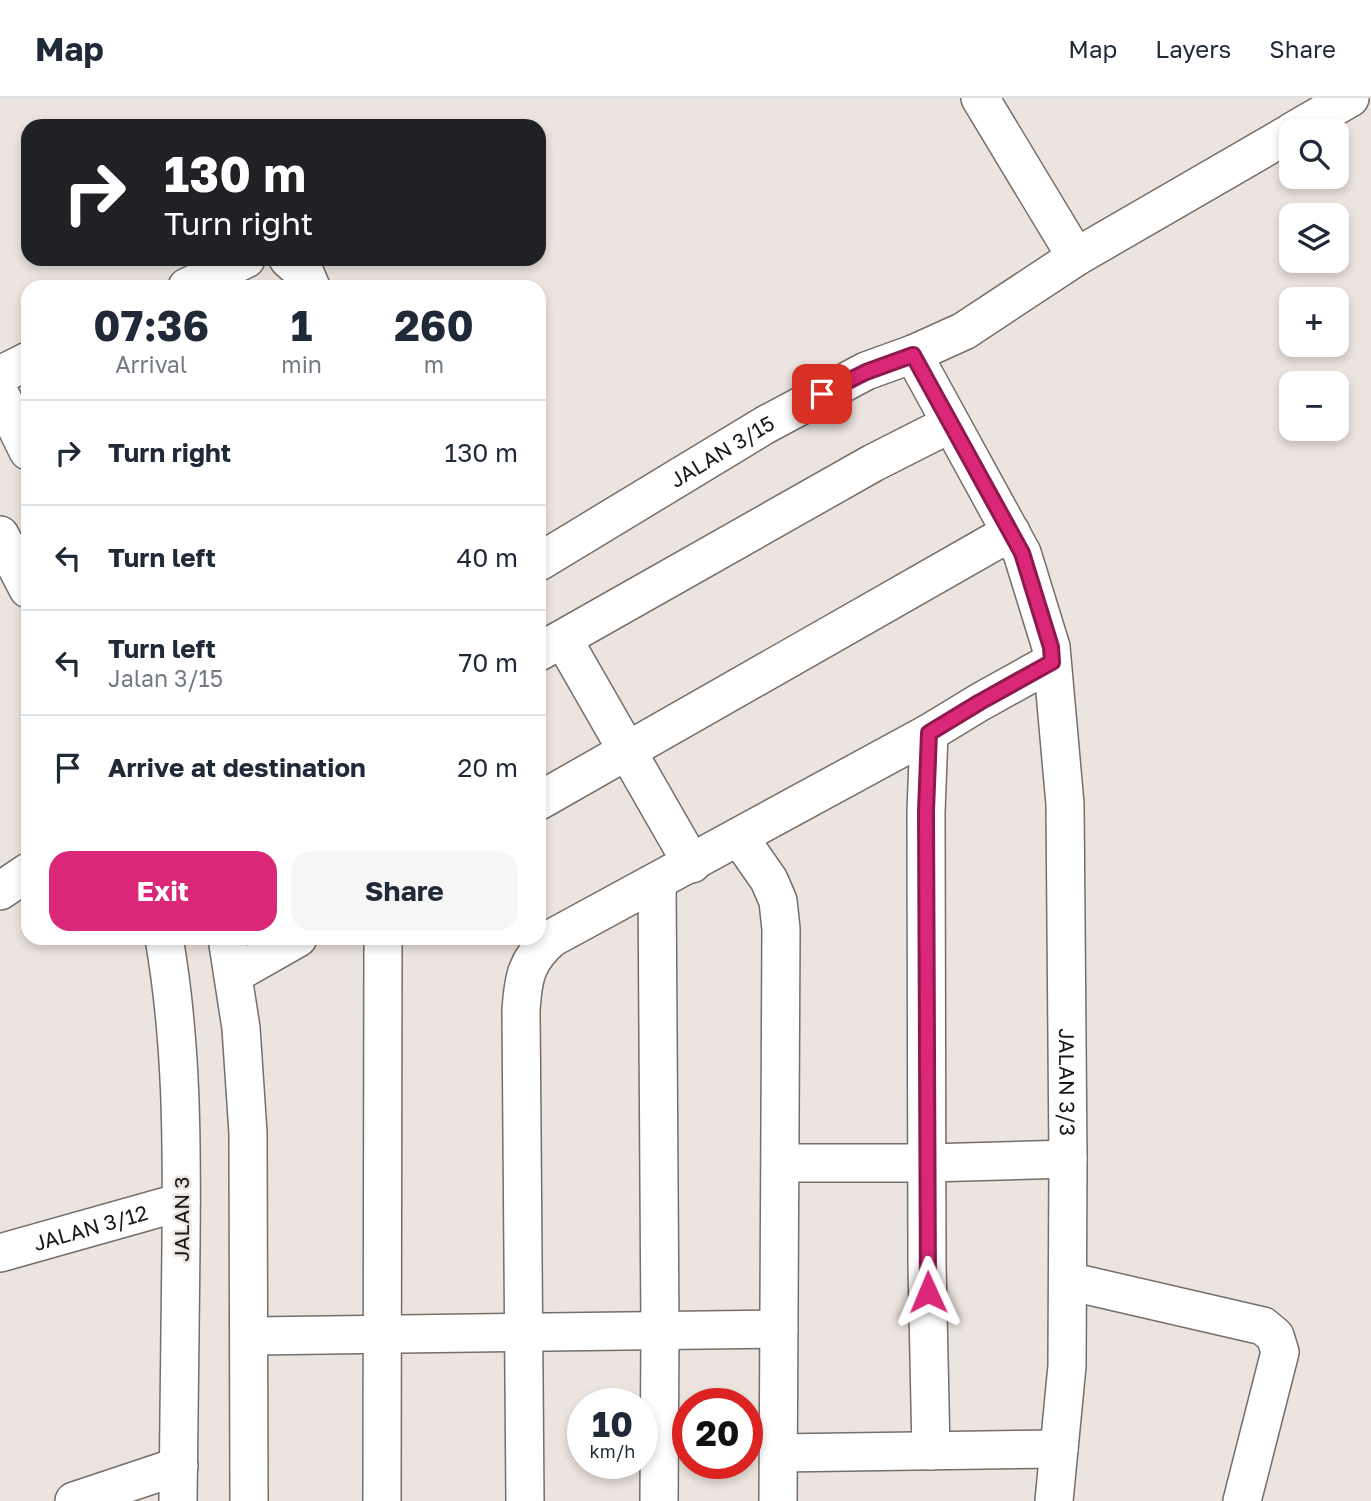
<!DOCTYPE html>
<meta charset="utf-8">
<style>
:root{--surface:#fff;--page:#f6f6f7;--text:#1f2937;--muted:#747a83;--line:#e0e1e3;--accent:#db2777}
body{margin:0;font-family:"Golos Text",sans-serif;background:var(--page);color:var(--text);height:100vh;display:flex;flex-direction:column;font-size:26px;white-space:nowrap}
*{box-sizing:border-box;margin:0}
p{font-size:23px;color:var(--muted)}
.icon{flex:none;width:38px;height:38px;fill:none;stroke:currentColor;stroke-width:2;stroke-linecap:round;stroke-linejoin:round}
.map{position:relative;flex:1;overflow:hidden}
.sheet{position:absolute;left:21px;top:182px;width:525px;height:665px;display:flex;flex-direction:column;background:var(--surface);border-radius:21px;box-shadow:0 4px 10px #0003}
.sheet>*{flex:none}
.guide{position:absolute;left:21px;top:21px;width:525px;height:147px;border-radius:21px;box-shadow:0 4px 10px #0003;background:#202124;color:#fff;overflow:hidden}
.fabs{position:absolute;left:1279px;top:21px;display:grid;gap:14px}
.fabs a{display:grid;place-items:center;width:70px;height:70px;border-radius:14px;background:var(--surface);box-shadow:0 4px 10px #0003;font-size:35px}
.speed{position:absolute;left:567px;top:1290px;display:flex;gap:14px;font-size:35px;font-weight:700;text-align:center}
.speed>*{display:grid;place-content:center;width:91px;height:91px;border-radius:50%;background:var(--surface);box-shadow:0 4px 10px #0003;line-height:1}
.speed small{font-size:18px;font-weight:400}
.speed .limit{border:10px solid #d22;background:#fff;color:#111}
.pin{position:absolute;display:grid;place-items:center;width:60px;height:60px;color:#fff;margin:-30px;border-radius:14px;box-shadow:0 4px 10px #0006}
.me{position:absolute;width:77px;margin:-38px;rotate:359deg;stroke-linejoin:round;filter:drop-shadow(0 0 5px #0008)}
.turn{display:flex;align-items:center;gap:24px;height:147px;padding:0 28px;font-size:32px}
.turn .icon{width:91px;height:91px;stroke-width:2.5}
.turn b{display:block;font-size:49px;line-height:60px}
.eta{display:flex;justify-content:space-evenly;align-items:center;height:119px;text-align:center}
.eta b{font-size:42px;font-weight:700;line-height:49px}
.cta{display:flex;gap:14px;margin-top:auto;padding:14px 28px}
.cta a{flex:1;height:80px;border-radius:21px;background:var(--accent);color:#fff;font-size:28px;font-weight:700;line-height:80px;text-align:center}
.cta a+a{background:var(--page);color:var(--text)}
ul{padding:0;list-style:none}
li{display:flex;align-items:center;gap:21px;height:105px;padding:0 28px;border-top:2px solid var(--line)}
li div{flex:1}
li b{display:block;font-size:26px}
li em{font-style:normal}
header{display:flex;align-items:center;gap:42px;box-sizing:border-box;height:98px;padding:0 35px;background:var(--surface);border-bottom:2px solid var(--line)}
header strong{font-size:33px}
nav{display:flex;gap:38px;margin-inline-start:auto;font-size:24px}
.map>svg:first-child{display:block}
</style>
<header>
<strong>Map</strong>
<nav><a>Map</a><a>Layers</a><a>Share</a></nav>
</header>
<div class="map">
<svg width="1371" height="1403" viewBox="0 0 1371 1403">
<rect width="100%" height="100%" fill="#ece4de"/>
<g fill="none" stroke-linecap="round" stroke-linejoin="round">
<defs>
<g id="minor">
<path d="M980 0 1076 159"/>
<path d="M1293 33 1350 0"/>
<path d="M288 161 306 177 311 189"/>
<path d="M187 189 246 161"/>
<path id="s1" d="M913 256 1022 455 1051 549 1065 706 1068 1061 1067 1268 1054 1403"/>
<path d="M0 277 28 263"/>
<path d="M0 296 28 353"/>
<path d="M0 437 28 491"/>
<path id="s2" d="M539 464 765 327 866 273 913 256 964 233 1076 159 1292 34"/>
<path d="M563 541 692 766"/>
<path d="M539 554 873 365 950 326"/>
<path d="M929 635 926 714 927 1167 931 1353"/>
<path d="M539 703 1011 434"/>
<path d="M739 739 769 782 778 803 781 831 778 1403"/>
<path d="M657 785 660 1233 659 1403"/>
<path d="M0 793 28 774"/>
<path d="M164 840C182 943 182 1044 181 1148 180 1233 179 1318 178 1403"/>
<path d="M227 840 241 930 248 1035 249 1403"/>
<path d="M233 877 298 840"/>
<path d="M781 1065H928L1068 1061"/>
<path id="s3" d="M0 1155 181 1104"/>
<path d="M1068 1183 1263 1228 1275 1238 1280 1254 1242 1403"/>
<path d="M249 1238 779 1231"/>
<path d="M779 1355 1059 1351"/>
<path d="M74 1403 179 1368"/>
<path d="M382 1403 383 840"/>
<path d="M525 1403 521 913C523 880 526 862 552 840L929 635 980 604 1052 564"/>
</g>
</defs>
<!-- minor casing -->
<use href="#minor" stroke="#756e69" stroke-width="40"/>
<!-- minor -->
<use href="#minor" stroke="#fff" stroke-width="37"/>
</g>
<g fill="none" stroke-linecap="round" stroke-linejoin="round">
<defs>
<path id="route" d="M822 296 866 274 913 257 1022 455 1051 549 1052 564 980 604 929 635 926 713 928 1194"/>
</defs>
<!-- route casing -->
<use href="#route" stroke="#8e194d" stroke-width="18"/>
<!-- route -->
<use href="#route" stroke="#db2777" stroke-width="12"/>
</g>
<g text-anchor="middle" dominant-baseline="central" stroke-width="5" stroke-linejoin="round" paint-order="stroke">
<!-- street labels -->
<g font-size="21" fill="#1b1917" stroke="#ece4de">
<text stroke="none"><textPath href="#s2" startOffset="214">JALAN 3/15</textPath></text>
<text stroke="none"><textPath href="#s1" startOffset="761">JALAN 3/3</textPath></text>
<text transform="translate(181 1121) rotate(-90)">JALAN 3</text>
<text stroke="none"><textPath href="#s3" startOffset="94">JALAN 3/12</textPath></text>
</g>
</g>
</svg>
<div class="fabs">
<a><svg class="icon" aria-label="search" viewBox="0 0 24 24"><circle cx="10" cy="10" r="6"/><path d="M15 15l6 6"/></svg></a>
<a><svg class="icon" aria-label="layers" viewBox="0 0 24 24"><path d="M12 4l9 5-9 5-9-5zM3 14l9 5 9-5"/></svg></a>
<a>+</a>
<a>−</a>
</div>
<div class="speed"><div>10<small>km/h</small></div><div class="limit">20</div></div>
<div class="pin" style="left:822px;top:296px;background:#d93025"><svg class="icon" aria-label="arrive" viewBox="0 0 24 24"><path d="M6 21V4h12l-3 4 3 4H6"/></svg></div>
<svg class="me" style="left:928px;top:1194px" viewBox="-20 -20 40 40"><path d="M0-17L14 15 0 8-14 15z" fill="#db2777" stroke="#fff" stroke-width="4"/></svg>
<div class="guide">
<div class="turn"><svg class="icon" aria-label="right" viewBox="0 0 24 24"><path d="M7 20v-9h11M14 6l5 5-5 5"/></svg><div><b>130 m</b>Turn right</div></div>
</div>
<section class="sheet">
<div class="eta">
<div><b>07:36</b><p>Arrival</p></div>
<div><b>1</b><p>min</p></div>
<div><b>260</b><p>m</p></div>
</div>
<ul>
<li><svg class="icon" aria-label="right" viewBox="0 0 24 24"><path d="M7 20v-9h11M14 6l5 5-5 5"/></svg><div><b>Turn right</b></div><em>130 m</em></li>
<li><svg class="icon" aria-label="left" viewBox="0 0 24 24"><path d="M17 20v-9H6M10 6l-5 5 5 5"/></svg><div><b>Turn left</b></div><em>40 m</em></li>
<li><svg class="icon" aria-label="left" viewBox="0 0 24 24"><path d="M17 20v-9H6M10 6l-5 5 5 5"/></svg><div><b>Turn left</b><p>Jalan 3/15</p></div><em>70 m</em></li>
<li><svg class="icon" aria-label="arrive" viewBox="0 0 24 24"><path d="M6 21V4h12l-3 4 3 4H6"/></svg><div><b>Arrive at destination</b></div><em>20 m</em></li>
</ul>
<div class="cta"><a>Exit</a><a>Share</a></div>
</section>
</div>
